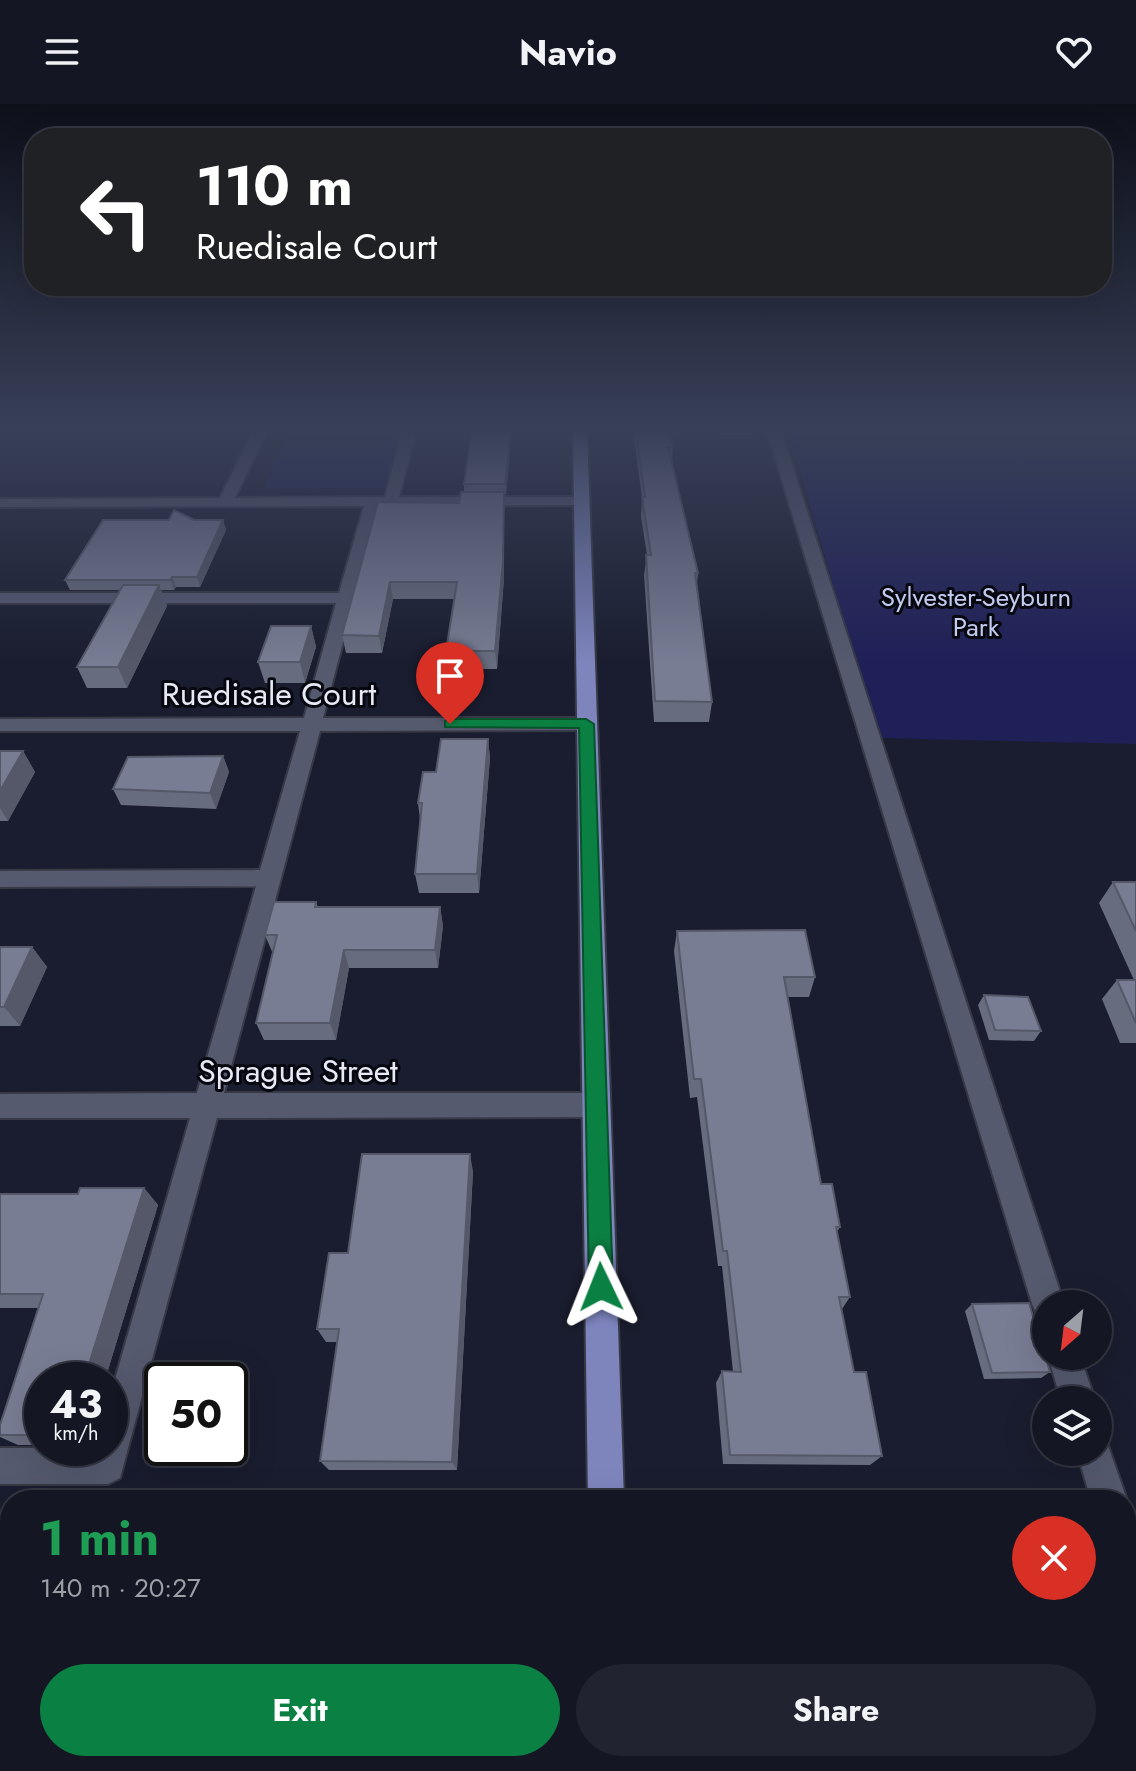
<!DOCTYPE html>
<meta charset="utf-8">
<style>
:root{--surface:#141623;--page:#212330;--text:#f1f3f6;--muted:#9d9fa6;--line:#333541;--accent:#0b8043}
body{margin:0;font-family:Jost,sans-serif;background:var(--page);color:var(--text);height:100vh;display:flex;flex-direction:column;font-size:30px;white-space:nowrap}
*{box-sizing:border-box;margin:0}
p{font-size:26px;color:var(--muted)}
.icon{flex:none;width:44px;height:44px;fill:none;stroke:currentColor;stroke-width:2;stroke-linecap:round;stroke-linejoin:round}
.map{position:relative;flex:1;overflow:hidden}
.panel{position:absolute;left:0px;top:1386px;width:1136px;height:282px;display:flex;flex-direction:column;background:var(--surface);border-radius:32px 32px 0 0;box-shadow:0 8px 32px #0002,0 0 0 2px var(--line)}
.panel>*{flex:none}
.guide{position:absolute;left:24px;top:24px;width:1088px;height:168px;border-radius:32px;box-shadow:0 8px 32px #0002,0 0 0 2px var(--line);background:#202124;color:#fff;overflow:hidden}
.needle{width:52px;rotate:208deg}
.tools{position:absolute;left:1032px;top:1186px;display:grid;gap:16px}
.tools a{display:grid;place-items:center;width:80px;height:80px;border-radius:50%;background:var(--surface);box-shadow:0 8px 32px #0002,0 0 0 2px var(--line);font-size:40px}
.speed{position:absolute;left:24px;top:1258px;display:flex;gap:16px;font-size:40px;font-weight:700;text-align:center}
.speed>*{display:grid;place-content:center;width:104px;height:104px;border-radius:50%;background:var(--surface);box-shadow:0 8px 32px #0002,0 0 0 2px var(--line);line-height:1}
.speed small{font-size:20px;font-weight:400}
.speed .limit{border:4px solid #111;border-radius:12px;background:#fff;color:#111}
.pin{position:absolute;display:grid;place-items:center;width:68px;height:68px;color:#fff;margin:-82px -34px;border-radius:50% 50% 50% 0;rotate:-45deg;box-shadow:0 0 8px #0007}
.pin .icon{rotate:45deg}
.me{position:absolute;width:88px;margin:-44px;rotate:358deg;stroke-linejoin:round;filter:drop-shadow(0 0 6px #0008)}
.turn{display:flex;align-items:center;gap:28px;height:168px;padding:0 40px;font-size:36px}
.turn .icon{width:104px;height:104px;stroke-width:2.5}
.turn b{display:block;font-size:56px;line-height:68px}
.round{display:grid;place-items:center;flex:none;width:84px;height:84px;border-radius:42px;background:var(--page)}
.head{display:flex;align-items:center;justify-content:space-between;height:136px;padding:0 40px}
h1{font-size:48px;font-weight:700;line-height:60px;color:#1e9e55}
.action{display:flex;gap:16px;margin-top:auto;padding:16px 40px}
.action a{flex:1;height:92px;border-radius:48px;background:var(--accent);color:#fff;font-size:32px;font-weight:700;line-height:92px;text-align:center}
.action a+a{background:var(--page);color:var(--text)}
header{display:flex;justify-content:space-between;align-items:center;height:104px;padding:0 40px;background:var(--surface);font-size:36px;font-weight:700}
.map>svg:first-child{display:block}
</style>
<header><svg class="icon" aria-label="menu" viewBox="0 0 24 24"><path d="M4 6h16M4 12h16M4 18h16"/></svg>Navio<svg class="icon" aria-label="heart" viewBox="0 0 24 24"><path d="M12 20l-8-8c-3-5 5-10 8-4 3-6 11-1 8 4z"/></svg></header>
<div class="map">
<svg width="1136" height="1667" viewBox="0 0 1136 1667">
<rect width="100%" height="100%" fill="#1a1d2f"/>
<!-- green -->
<path fill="#1f2058" d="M789 327H1136V640L877 634Z
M288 329H402L387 384H264Z"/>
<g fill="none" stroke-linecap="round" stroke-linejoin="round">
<defs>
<path id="minor" d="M253 327H267L235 394 385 393 402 327H416L399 393H580L587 397 580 401 379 402 323 614H586L596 620 586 626 320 627 224 989H596L606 992 610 1001 606 1010 596 1013 217 1014 120 1374 108 1380H0V1344H110V1293L190 1014H0V990L197 989 256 782 0 783V767L260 766 300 627H0V615L304 614 336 499H0V489H339L364 402 0 403V395L220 394Z
M767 327H781L1064 1200H1046V1215L1037 1211 1032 1200Z
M1048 1252H1080L1095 1296H1061Z
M1098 1332 1106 1336 1127 1396 1126 1398 1091 1396 1077 1348H1098Z
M1126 1432 1136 1436V1501L1126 1497Z"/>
<path id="major" d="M573 327H587L624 1396H588Z
M592 1658H634V1667H592Z"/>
</defs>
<!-- minor casing -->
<use href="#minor" stroke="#383947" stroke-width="4"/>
<!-- major casing -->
<use href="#major" stroke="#383947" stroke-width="4"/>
<!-- minor -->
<use href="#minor" fill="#565a6f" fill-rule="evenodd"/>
<!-- major -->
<use href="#major" fill="#7e85bd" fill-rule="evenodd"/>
</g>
<!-- wall -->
<path fill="#686c7f" d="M512 327 506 390H504V474L497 565H448L446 547 454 495H393L382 549H346L342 531 459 399 464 388V380Z
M633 327H682V331L670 330 673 343 672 358 698 469 697 480 712 598 709 618H654L644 471 647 451 641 413 642 394Z
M718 327H754L753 331H720Z
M194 416H223L226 426 200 483H176L174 486H161L167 502 127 584H87L77 563 120 486H70L65 476Z
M311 522 316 543 305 579H265L258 558Z
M488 635 490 654 479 789H419L415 770 420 715 418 699 436 668Z
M0 647H23L35 668 8 717H0Z
M223 652 229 668 216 705 121 701 113 685Z
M1113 778H1136V939H1120L1102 895 1117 876H1134L1099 799Z
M316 798 318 803H440L443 822 438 864H349L336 936H264L256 919 273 850 265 831Z
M677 827 815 873 809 893H788L821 1080 840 1123 837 1128 850 1193 842 1205 854 1268 882 1352 870 1361 723 1360 716 1279 722 1267 733 1268 722 1162H718L697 993 690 994 674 847Z
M0 843H32L47 863 20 922H0Z
M984 891 1041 927 1034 937 989 936 978 901Z
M473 1067 457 1366H329L320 1357 337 1238H326L317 1225 348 1149Z
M144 1084 158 1101 105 1276H42V1341H18L0 1333V1321L38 1204H0V1090H78Z
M972 1200 1050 1268 1041 1274 984 1275 965 1207Z
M766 1658H908L909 1667H767Z
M1053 1658H1126L1136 1667H1056Z"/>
<!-- shaded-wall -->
<path fill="#555868" d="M511 327H512L506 390 505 380Z
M504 388V474L497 565 495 547Z
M223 416 226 426 200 483 197 473Z
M172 473 176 483 174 486 171 476Z
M390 478 393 495 382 549 379 532Z
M159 481 167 502 127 584 118 563Z
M311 522 316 543 305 579 300 558Z
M488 635 490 654 479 789 477 770Z
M23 647 35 668 8 717 0 704V687Z
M223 652 229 668 216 705 210 689Z
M440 803 443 822 438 864 435 846Z
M32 843 47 863 20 922 4 903Z
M344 846 349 864 336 936 330 919Z
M470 1050 473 1067 457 1366 452 1358Z
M144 1084 158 1101 105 1276H84Z"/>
<!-- building -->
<path fill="#797d94" stroke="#555868" stroke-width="2" d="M472 327H511L505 380H464Z
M636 327H670L673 343H668L698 469H695L712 598 655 597 646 451H651L642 393H645Z
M461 388H504L503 457 495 547H446L457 478H390L379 532 342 531 378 398 459 399Z
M174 406 194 416H223L197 473H172L171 476H65L103 416H169Z
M123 481H159L118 563H77Z
M271 522H311L300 558H258Z
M441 635H488L477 770H415L422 699H418L423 668H436Z
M0 647H23L0 687Z
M223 652 210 689 113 685 128 653Z
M1113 778H1136V827Z
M274 798H316L315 803H440L435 846H344L330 919H256L277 831H265Z
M805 826 815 873H784L821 1080H832L840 1123H836L850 1193H839L854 1268H866L882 1352 730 1351 722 1267 741 1268 727 1147H723L701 975H694L677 827Z
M0 843H32L4 903H0Z
M1117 876H1136V919Z
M984 891 1028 893 1041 927 995 926Z
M362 1050H470L452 1358 320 1357 339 1225H317L329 1149H348Z
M80 1084H144L84 1276H42V1331H0V1321L43 1190H0V1090H78Z
M1029 1199 1050 1268 992 1269 972 1200Z
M1126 1484H1128L1136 1509V1667H1076L1074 1658H1126Z
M775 1658H908L909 1667H776Z"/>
<!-- sky -->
<linearGradient id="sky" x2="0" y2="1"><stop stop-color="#0e101a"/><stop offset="0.58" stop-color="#384058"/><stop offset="1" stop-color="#384058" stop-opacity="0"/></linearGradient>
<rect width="1136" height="560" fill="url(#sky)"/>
<!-- route -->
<path fill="#0b8043" stroke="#07532c" stroke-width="2" d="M450 615H586L594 620 613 1183 609 1192 601 1195 592 1192 589 1183 579 624 445 623V617Z"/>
<g text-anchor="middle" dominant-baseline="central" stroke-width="6" stroke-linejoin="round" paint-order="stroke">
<!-- far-park labels -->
<g font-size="26" fill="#c3caf0" stroke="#07080f">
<text x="976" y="493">Sylvester-Seyburn<tspan x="976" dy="30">Park</tspan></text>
</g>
<!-- street labels -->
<g font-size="32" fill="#e7e9f6" stroke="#07080f">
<text x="269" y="590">Ruedisale Court</text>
<text x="298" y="967">Sprague Street</text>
</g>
</g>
</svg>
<div class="tools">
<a><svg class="needle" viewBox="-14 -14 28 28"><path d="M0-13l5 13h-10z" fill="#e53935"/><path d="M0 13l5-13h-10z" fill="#9d9fa6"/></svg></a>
<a><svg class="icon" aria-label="layers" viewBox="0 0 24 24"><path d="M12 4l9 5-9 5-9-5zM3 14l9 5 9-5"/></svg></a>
</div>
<div class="speed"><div>43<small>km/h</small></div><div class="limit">50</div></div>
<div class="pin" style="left:450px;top:620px;background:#d93025"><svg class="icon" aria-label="arrive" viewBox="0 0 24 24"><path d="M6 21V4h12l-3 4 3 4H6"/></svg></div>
<svg class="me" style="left:601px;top:1183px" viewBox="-20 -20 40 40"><path d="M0-17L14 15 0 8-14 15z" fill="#0b8043" stroke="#fff" stroke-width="4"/></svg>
<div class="guide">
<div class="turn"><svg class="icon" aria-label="left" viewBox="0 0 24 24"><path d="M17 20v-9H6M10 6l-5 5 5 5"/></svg><div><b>110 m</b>Ruedisale Court</div></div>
</div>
<section class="panel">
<div class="head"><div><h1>1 min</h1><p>140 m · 20:27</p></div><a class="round" style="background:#d93025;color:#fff"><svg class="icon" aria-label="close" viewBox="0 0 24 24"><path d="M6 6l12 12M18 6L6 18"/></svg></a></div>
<div class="action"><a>Exit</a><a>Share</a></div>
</section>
</div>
